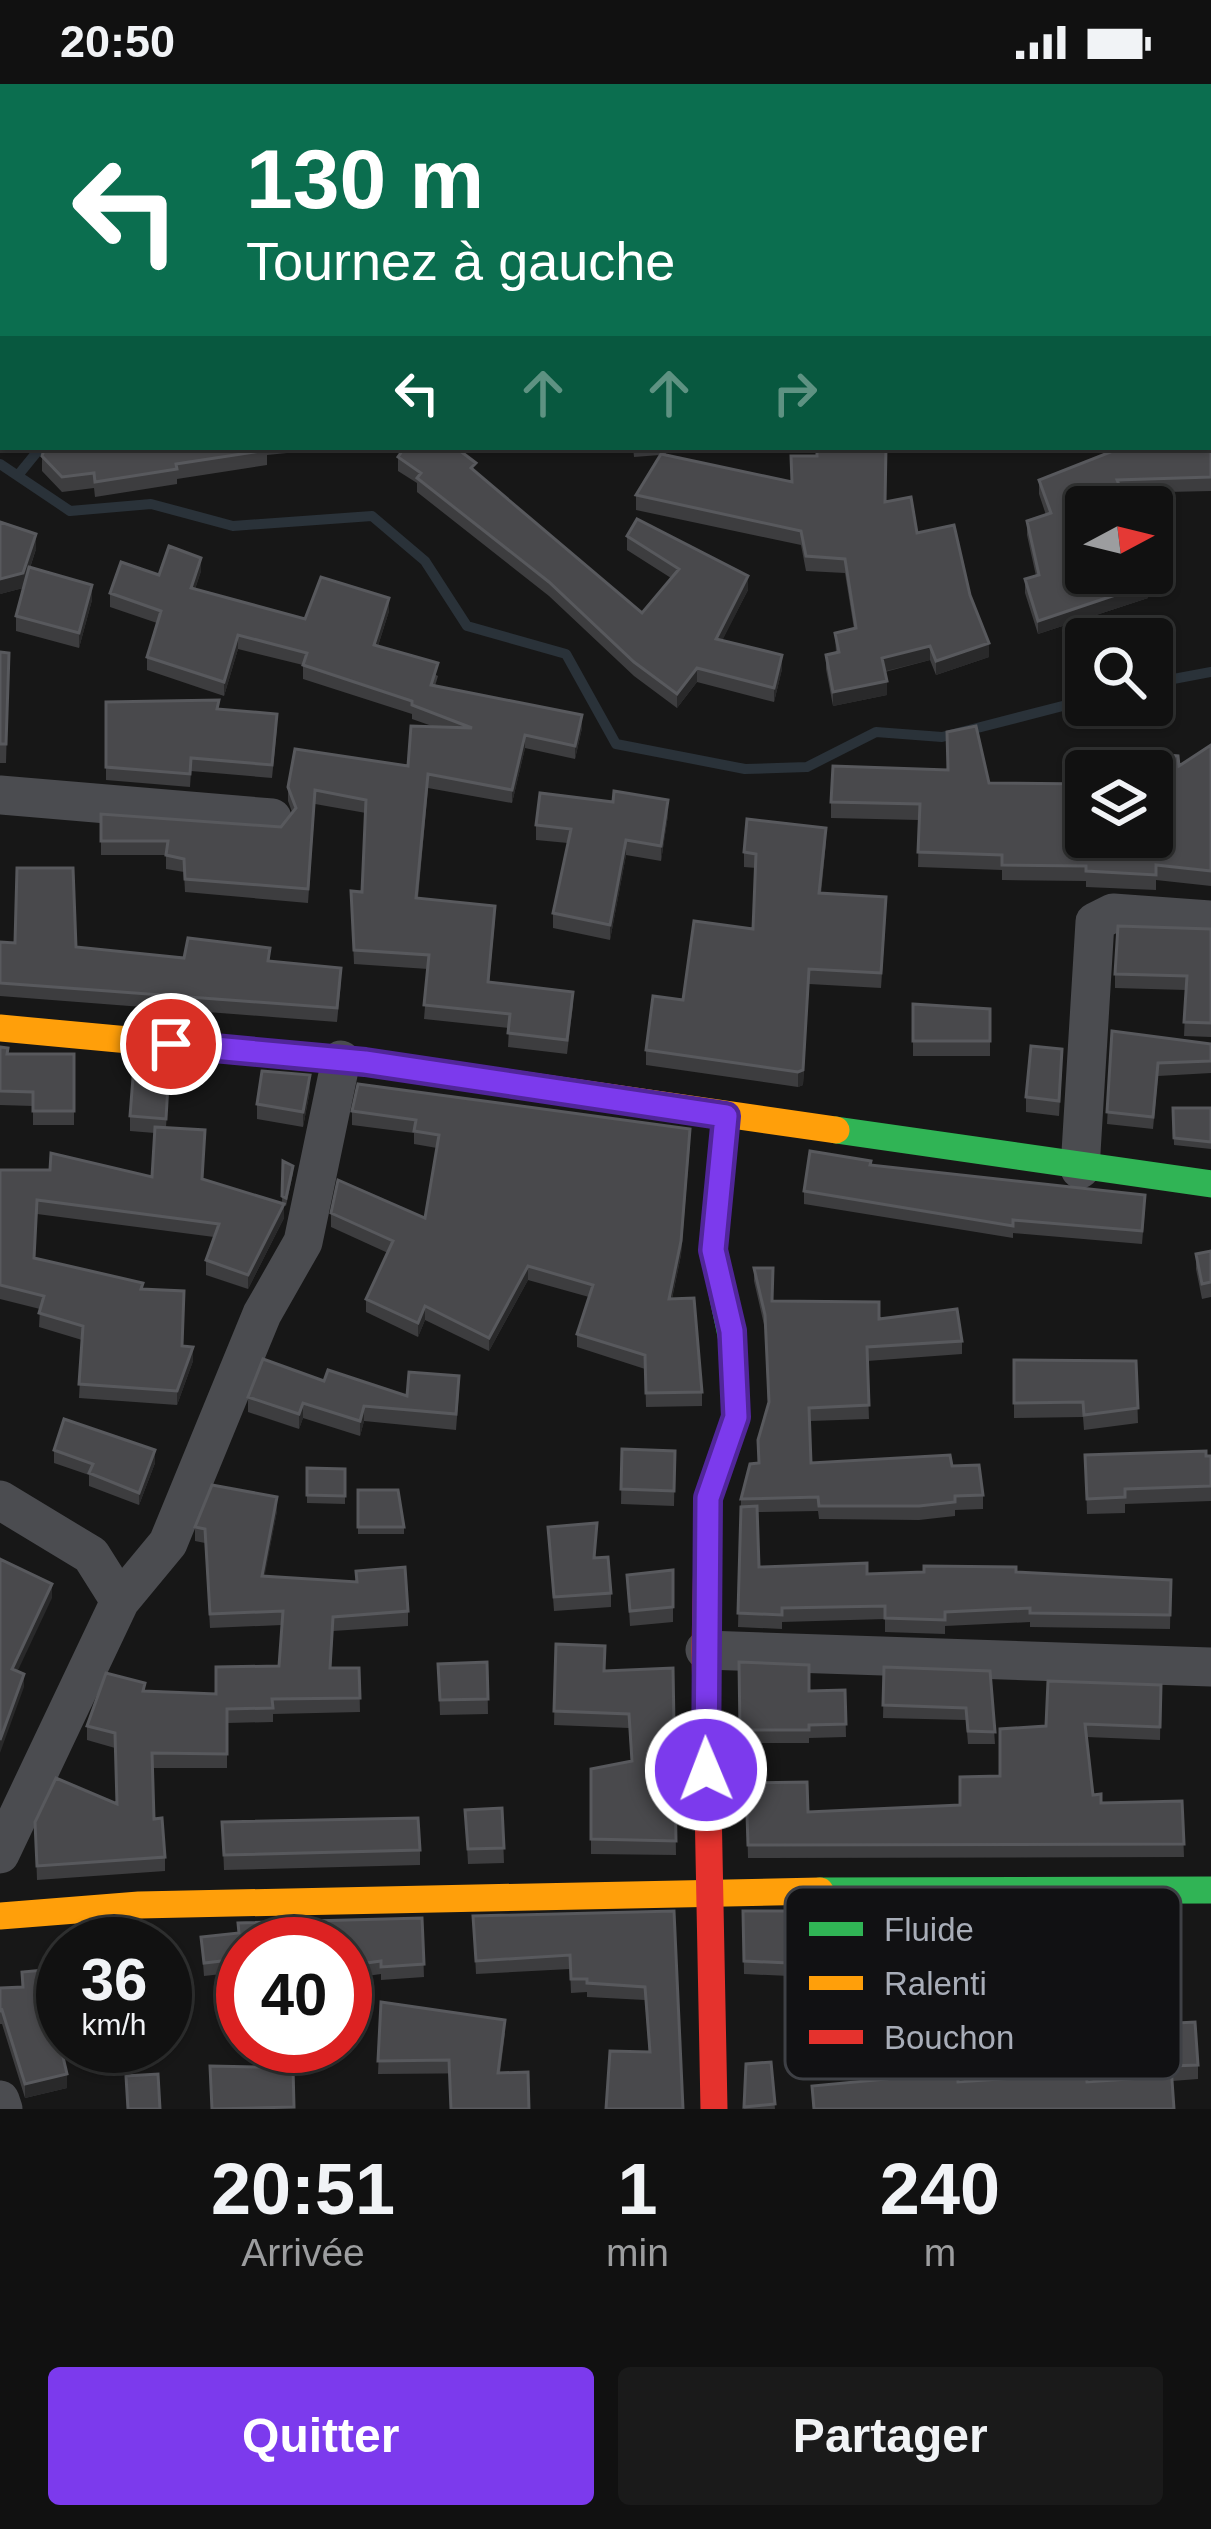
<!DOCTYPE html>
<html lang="fr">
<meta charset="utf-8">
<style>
:root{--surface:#111;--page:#1a1a1a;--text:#f1f3f6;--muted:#9c9d9f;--line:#303131;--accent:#7c3aed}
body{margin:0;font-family:Arial,sans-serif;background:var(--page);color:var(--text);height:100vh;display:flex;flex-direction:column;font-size:45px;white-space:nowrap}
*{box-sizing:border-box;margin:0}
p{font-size:39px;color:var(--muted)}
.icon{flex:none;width:66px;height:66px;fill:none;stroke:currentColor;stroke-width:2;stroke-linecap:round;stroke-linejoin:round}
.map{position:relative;height:2025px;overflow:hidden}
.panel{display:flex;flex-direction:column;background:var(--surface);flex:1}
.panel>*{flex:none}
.hud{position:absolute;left:0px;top:0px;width:1212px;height:366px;box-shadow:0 3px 9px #0004,0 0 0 3px var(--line);background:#0b6e4f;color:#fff;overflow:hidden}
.needle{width:78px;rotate:83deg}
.tools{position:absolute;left:1065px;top:402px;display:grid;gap:24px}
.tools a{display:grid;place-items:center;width:108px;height:108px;border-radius:12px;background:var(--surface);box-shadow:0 3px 9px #0004,0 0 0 3px var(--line);font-size:60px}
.speed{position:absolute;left:36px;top:1833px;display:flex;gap:24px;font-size:60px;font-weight:700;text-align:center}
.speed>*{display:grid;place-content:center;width:156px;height:156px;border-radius:50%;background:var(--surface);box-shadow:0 3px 9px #0004,0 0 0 3px var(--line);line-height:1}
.speed small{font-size:30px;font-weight:400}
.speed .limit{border:18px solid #d22;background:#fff;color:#111}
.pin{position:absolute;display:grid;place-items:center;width:102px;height:102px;color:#fff;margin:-51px;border:6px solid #fff;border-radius:50%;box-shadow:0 3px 12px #0007}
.me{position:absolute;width:132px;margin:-66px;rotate:359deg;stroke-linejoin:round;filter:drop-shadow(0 0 9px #0008)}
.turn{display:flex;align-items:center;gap:42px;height:252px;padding:0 48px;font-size:54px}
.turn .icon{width:156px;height:156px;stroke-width:2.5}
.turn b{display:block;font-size:84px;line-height:102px}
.lanes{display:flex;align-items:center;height:114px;padding:0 48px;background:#0003;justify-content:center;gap:60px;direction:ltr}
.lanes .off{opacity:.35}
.eta{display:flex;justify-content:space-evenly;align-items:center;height:204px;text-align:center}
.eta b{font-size:72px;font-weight:700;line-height:84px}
.primary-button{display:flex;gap:24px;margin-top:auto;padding:24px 48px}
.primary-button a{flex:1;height:138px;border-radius:12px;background:var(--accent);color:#fff;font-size:48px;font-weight:700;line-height:138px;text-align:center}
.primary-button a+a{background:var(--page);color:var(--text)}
.status{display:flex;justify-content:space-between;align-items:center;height:84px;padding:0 60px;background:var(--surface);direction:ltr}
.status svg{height:33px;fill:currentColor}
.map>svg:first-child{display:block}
</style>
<div class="status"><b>20:50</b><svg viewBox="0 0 49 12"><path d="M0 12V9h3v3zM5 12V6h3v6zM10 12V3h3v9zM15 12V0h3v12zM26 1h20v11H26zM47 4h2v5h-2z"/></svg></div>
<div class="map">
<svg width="1211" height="2025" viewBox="0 0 1211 2025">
<rect width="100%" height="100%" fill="#171717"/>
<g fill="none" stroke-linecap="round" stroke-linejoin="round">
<!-- stream -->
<path stroke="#2a3239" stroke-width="10" d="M539 3 541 0
M0 380 70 427 151 420 233 442 372 432 425 477 467 542 566 570 616 660 745 685 807 683 876 648 942 653 1086 616
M19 390 41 363
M1152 599 1211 588"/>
<!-- street -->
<path stroke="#4b4c50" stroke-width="39" d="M356 3 360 0
M1154 3 1155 0
M1209 233H1211
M0 242 3 241
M0 307 3 310
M0 711 272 734
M1080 1085 1095 838 1113 829 1211 836
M0 1416 91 1471 120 1517 0 1770
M120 1517 168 1459 262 1230 303 1158 341 976
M705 1566 1211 1583
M0 2016 3 2025"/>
<!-- fast -->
<path stroke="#30b455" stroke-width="27" d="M726 1032 713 1166 732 1256
M836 1046 1211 1100
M820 1807 1211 1806"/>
<!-- slow -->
<path stroke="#ff9f0a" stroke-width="27" d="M0 944 365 978 836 1046
M0 1832 139 1821 820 1807"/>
<!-- jam -->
<path stroke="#e5322d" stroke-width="27" d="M714 2025 705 1566 708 1414 736 1333 732 1256"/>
</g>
<!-- wall -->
<path fill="#3d3d3f" d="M1211 249V407L1123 409 1126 423H1086L1148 514 1038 550 1025 509V495L1036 492 1027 451V437L1046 431 1039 410V396L1209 363Z
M45 363H347L267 371V381L177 395V400L95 413 94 404 62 408 42 387V372Z
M405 363H472L458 365 476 388 642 529 671 494 627 466V452L748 506 722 556 782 585 774 618 697 598 677 624 634 592 549 512 417 408V399L398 387V373Z
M633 363H666V371L885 418 917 449 970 511 989 573 936 591 930 576 885 588 887 611 833 622 826 585V571L836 569 835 549 854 545 845 489 806 487 801 461 636 426V411L660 371 634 373Z
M1031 363H1095L1031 367Z
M36 465 30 484 92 516 79 564 16 547V532L23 504 0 510Z
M201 487 195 505 305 535 389 527 378 562 438 592 435 602 582 644 575 675 525 664 512 719 428 704 418 814 495 835 489 898 573 921 567 970 508 963 509 944 424 935 428 885 354 880 351 807 362 808 366 729 315 720 308 819 185 808 184 788 166 785V771H101V730L281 743 292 728 288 717V703L408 682 432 642 412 635V630L303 595V581L238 565 224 612 147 586V573L157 539 110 523V509L159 491Z
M0 568 9 569 6 679H0Z
M106 618 219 625 277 643 272 694 191 687 190 703 106 696Z
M1211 661V802L1156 796V806L1086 803V797L1002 796V786L918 783 919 736 831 734V718L989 699 1086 700 1179 682Z
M613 718 668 731 661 777 626 771 610 856 553 844V829L568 759 536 756V741Z
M826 758 821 810 886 828 881 904 809 900 803 1001 798 1003 646 981V966L683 916 753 845 756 784 744 783V768Z
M1211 845V953L1184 952 1186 906 1115 904V890Z
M0 858 184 874 270 877 341 898 337 938 0 912Z
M913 920 990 925V972H913Z
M1112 947 1211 960V989L1158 992 1153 1045 1107 1040Z
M0 963 7 970H74V1041H33V1022L0 1021Z
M1062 981 1059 1032 1026 1028V1013Z
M169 998 166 1043 203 1095 282 1119 283 1077 293 1089 286 1122 284 1121V1134L248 1205 206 1191V1176L214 1153 37 1130 34 1174 143 1205 193 1277 177 1321 79 1314 82 1256 39 1243 40 1225 0 1215V1086L152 1093 155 1049 130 1047V1032Z
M310 1006 303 1043 257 1035V1020Z
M1173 1024H1211V1065L1174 1061Z
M352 1027 690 1058 681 1171 672 1215 702 1308V1322L646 1323 645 1285 577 1263V1250L589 1213 528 1196 489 1267 425 1236 418 1253 366 1228V1215L388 1169 331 1143V1129L425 1134 437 1064 414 1060V1049L352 1041Z
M871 1081 1145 1124 1142 1160 1013 1149V1154L804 1120V1107Z
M1211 1167V1213L1202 1215 1196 1185V1170Z
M754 1184 772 1217 879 1235 962 1257V1270L867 1277 869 1335 810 1337 811 1379 952 1382 983 1411V1425L955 1426V1432L919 1436 819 1435 818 1427 757 1428 759 1483 867 1490 1016 1488 1171 1496 1170 1545 1030 1543V1538L945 1542V1550L885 1548V1535L782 1538V1545L738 1543 741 1415 759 1379 768 1320 765 1245 754 1197Z
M1014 1276 1136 1277 1138 1339 1084 1346 1083 1333 1014 1334Z
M324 1297 407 1312 459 1307 456 1346 364 1337 360 1352 303 1334 299 1345 248 1328V1313Z
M622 1365 675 1367 674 1422 621 1420Z
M54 1366 155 1379 139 1421 89 1402V1391L54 1379Z
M1085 1371 1211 1372V1417L1125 1420V1429L1087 1430Z
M307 1384 345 1385V1420L307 1419Z
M358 1406 404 1443V1450H358Z
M277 1427 264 1492 408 1527V1542L333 1547 331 1584H359L360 1628 273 1630V1638L227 1639V1684H153L154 1735 165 1773V1787L37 1796 35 1738 117 1719 115 1664 87 1656V1642L145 1607 216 1610 279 1582 282 1541 210 1544 205 1459 195 1457V1443Z
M548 1443 611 1509V1523L554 1527Z
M673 1486V1538L630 1542 627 1491Z
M556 1560 605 1587 673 1584 676 1771 591 1770V1685L631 1677 629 1644 554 1641Z
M487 1578 488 1630 440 1631 438 1580Z
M739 1578 809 1607 845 1606 846 1653 809 1654V1659H740Z
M884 1583 990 1587 995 1660H968L966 1636 883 1634Z
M1161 1601 1160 1656 1086 1653 1093 1711 1101 1719 1182 1717 1184 1773 748 1774 746 1699 808 1728 960 1721 1000 1692 1046 1642Z
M502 1724 504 1779 468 1780 465 1726Z
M222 1738 420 1766V1781L224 1786Z
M885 1826 1180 1829 1179 1879 1140 1878 1137 1926 1109 1921 1026 1926V1939L956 1940 958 1998H1087L1140 1994 1138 1955 1198 1981V1995L1172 1997 1174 2025H813L812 2002 887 1995 924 1984 935 1933 934 1863 885 1864Z
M674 1827 649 1968 645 1916 587 1913V1908L571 1909 570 1885 476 1890 473 1832Z
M743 1827 883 1902V1915L846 1917V1930H812L811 1893 744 1890Z
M422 1834 424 1893 381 1896V1890L345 1895V1860H243V1932L224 1935 222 1890 204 1892 201 1853Z
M22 1888 63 1933V1959L60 1960 67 2004 25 2014 2 1940H0V1904L22 1903Z
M381 1918 505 1949 500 1989 378 1990Z
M771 1978 775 2025H744L746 1980Z"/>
<!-- shaded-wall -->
<path fill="#29292a" d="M36 450V465L23 504 0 510V495Z
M201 474V487L191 517V504Z
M748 492V506L716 569V555Z
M1148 500V514L1038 550V537Z
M92 501V516L79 564V549Z
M389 514V527L374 574V561Z
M238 551V565L224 612V598Z
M989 559V573L936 591V577Z
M930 562V576L882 588V574Z
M782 571V585L774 618V604Z
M697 584V598L677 624V610Z
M887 597V611L833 622V608Z
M582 631V644L575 675V662Z
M525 651V664L512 719V706Z
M668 716V731L661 777V762Z
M626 756V771L610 856V841Z
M809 885 803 1001 798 1003V988Z
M310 991V1006L303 1043V1028Z
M690 1045 681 1171 669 1228V1215Z
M284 1120V1134L248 1205V1191Z
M528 1182V1196L489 1267V1254Z
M425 1222V1236L418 1253V1239Z
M193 1263V1277L177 1321V1307Z
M303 1319V1334L299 1345V1330Z
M364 1322V1337L360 1352V1337Z
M155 1366V1379L139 1421V1409Z
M277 1413V1427L262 1506V1492Z
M52 1500V1514L12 1599V1585Z
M24 1590V1603L0 1669V1656Z
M67 1990V2004L25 2014V2000Z"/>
<!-- building -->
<path fill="#49494c" stroke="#58595d" stroke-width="3" d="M129 0H160V2L196 0 197 3H129Z
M679 0H694V3H656Z
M824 0H1135V3H824Z
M1173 0H1211V21H1209V3H1172Z
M3 53V93L0 94V54Z
M1209 127 1211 128V172H1209Z
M3 149V190L0 191V150Z
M0 249H3V269H0Z
M1209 249H1211V393L1117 396 1126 417 1119 420 1120 423H1086V489H1144L1148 500 1038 537 1025 495 1039 491 1027 437 1051 429 1039 396 1123 363H1209Z
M45 363H266L267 366 176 380 177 385 95 398 94 389 62 393 42 372Z
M405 363H455L476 379 471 384 642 529 679 485 627 452 637 435 748 492 716 555 782 571 774 604 697 584 677 610 634 578 549 498 417 394 421 389 398 373Z
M817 363H886L885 418 911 413 917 449 954 441 970 511 989 559 936 577 930 562 882 574 887 597 833 608 826 571 839 568 835 549 856 544 845 475 806 472 801 447 636 411 661 370 792 398 791 372H817Z
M0 438 36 450 23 489 0 495Z
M169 462 201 474 191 504 305 535 321 493 389 514 374 561 438 579 431 601 582 631 575 662 525 651 512 706 428 690 416 814 495 822 488 898 573 908 567 956 508 949 510 930 424 921 429 871 354 866 351 807 362 808 366 716 315 706 308 805 185 795 184 775 166 771 168 757H101V730L281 743 296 724 288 703 295 665 408 682 411 642 472 644 412 621V617L303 581 307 569 238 551 224 598 147 573 161 527 110 509 121 478 159 491Z
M29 483 92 501 79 549 16 532Z
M0 568 9 569 6 660H0Z
M219 616 217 625 277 630 272 681 191 674 190 690 106 683V618Z
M976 642 989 699 1086 700V753H1152V687H1090L1092 665 1178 672 1179 682 1211 661V787L1156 781V791L1086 787V782L1002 781V771L918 768 920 720 831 718 833 682 948 686 947 648Z
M614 707 668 716 661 762 626 756 610 841 553 829 571 745 536 741 540 709 613 718Z
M747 735 826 744 819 809 886 813 881 889 809 885 803 986 798 988 646 966 653 912 683 916 694 837 753 845 756 770 744 768Z
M17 784H73L76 863 184 874 188 854 270 864 268 877 341 884 337 924 0 899V858L15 859Z
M1118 842 1211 845V939L1184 938 1187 892 1115 890Z
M913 920 990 925V957H913Z
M1112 947 1211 960V977L1158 979 1153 1033 1107 1028Z
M1031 962 1062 965 1059 1017 1026 1013Z
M0 963 8 964 7 970H74V1027H33V1008L0 1007Z
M134 981 169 983 166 1035 130 1032Z
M262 987 310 991 303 1028 257 1020Z
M358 1000 690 1045 681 1157 669 1215 694 1214 702 1308 646 1309 645 1271 577 1250 593 1201 528 1182 489 1254 425 1222 418 1239 366 1215 393 1157 331 1129 338 1096 425 1134 439 1051 414 1047 416 1036 352 1027Z
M1173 1024H1211V1058L1174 1054Z
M155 1043 205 1046 202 1095 284 1120 248 1191 206 1176 219 1140 37 1116 34 1174 143 1199 141 1205 184 1207 182 1262 193 1263 177 1307 79 1300 83 1242 39 1229 44 1212 0 1201V1086H50L51 1069 152 1093Z
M810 1067 871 1077 870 1081 1145 1111 1142 1147 1013 1136V1142L804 1107Z
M283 1077 293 1082 286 1114 282 1112Z
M1211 1167V1198L1202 1200 1196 1170Z
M754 1184H773L772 1217 879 1218V1235L957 1225 962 1257 867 1263 869 1321 809 1324 811 1379 950 1371 952 1382 979 1381 983 1411 955 1412V1418L919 1422H819L818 1413 741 1415 750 1380 759 1379 758 1356 769 1318 765 1231Z
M263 1275 324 1297 328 1286 407 1312 409 1288 459 1292 456 1330 364 1322 360 1337 303 1319 299 1330 248 1313Z
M1014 1276 1136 1277 1138 1324 1084 1331 1083 1318 1014 1319Z
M64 1335 155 1366 139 1409 89 1389 93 1380 54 1366Z
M622 1365 675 1367 674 1407 621 1405Z
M1206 1367V1372H1211V1402L1125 1405V1413L1087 1415 1085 1371Z
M307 1384 345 1385V1412L307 1411Z
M212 1401 277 1413 262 1492 357 1498 356 1487 405 1483 408 1527 333 1533 330 1584H359L360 1614 272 1615 273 1624 227 1625V1670L152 1669 154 1735 162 1734 165 1773 37 1782 35 1738 56 1694 117 1720 115 1649 87 1642 106 1589 145 1599 143 1607 216 1610V1583L279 1582 283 1527 210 1530 205 1445 195 1443Z
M358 1406H398L404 1443H358Z
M757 1422 759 1483 867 1479V1490L924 1488V1482L1016 1483V1488L1171 1496 1170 1531 1030 1529V1524L945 1528V1536L885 1534V1522L782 1524V1531L738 1529 741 1423Z
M597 1439 594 1474 608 1473 611 1509 554 1513 548 1443Z
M0 1475 52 1500 12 1585 24 1590 0 1656Z
M673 1486V1523L630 1527 627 1491Z
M556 1560 605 1562 604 1587 673 1584 676 1757 591 1755V1685L632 1677 629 1630 554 1627Z
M487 1578 488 1615 440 1616 438 1580Z
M739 1578 809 1581V1607L845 1606 846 1640 809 1641V1646H740Z
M884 1583 990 1587 995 1648 968 1647 966 1624 883 1621Z
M1048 1597 1161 1601 1160 1643 1085 1640 1093 1711 1101 1710V1719L1182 1717 1184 1760 748 1761 746 1699 807 1698 808 1728 960 1721V1693L1000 1692V1645L1046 1642Z
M502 1724 504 1764 468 1765 465 1726Z
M418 1734 420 1766 224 1771 222 1738Z
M674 1827 683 2025H606L610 1967 650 1968 645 1903 587 1899V1895H571L570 1871 476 1877 473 1832Z
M743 1827H879L883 1902 846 1904V1916L812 1917 811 1880 744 1877Z
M422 1834 424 1880 381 1883V1877L345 1882V1860H243V1919L224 1922 222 1877 204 1879 201 1853 239 1849 238 1839Z
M146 1841 148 1860H90L89 1847Z
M54 1885 63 1933V1946L57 1947 67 1990 25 2000 2 1926 0 1927V1904L23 1903 22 1888Z
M381 1918 505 1936 498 1989 528 1988 529 2025H451L449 1976 378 1977Z
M956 1932 958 1998 1086 1989 1087 1998 1141 1994 1138 1941 1195 1938 1198 1981 1171 1982 1174 2025H814L812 2002 887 1995 886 1986 924 1984 923 1934Z
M771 1978 775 2020 744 2023 746 1980Z
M210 1982 293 1984 294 2023 212 2025Z
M158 1990 160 2025H128L126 1992Z"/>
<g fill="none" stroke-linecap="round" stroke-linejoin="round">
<defs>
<path id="route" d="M171 960 365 978 726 1032 713 1166 732 1247 736 1333 708 1414 706 1686"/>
</defs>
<!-- route casing -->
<use href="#route" stroke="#51269a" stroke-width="30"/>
<!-- route -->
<use href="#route" stroke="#7c3aed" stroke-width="21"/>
</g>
<!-- legend -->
<rect x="785" y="1803" width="396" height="192" rx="18" fill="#111113" stroke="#3e4045" stroke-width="3"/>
<rect x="809" y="1838" width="54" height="14" fill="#30b455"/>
<rect x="809" y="1892" width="54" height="14" fill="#ff9f0a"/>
<rect x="809" y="1946" width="54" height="14" fill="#e5322d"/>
<g font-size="33" fill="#a8adb8">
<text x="884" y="1857">Fluide</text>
<text x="884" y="1911">Ralenti</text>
<text x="884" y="1965">Bouchon</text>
</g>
</svg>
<div class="tools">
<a><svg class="needle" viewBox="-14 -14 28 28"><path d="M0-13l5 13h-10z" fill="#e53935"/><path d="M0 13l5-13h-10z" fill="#9c9d9f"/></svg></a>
<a><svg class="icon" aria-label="search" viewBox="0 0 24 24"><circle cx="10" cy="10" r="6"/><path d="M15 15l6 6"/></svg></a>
<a><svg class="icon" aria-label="layers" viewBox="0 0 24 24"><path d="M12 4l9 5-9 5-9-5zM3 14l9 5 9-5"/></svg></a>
</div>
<div class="speed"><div>36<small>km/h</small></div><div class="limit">40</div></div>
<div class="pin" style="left:171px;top:960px;background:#d93025"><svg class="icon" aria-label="arrive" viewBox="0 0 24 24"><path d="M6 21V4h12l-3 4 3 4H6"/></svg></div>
<svg class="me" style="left:706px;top:1686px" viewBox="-20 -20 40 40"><circle r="17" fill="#7c3aed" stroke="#fff" stroke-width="3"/><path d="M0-11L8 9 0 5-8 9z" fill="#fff"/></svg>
<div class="hud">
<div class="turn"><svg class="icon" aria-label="left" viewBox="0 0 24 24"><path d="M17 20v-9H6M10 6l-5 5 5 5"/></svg><div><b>130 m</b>Tournez à gauche</div></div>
<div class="lanes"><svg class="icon" aria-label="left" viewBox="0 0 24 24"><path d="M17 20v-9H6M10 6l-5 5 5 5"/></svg><svg class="icon off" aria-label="ahead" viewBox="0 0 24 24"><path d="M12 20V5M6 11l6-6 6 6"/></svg><svg class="icon off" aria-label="ahead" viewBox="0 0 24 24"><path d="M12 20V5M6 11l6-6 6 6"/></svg><svg class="icon off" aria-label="right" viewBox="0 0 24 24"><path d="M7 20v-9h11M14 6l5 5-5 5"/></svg></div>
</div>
</div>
<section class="panel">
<div class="eta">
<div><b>20:51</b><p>Arrivée</p></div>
<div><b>1</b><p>min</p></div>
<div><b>240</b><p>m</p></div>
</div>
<div class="primary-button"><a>Quitter</a><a>Partager</a></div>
</section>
